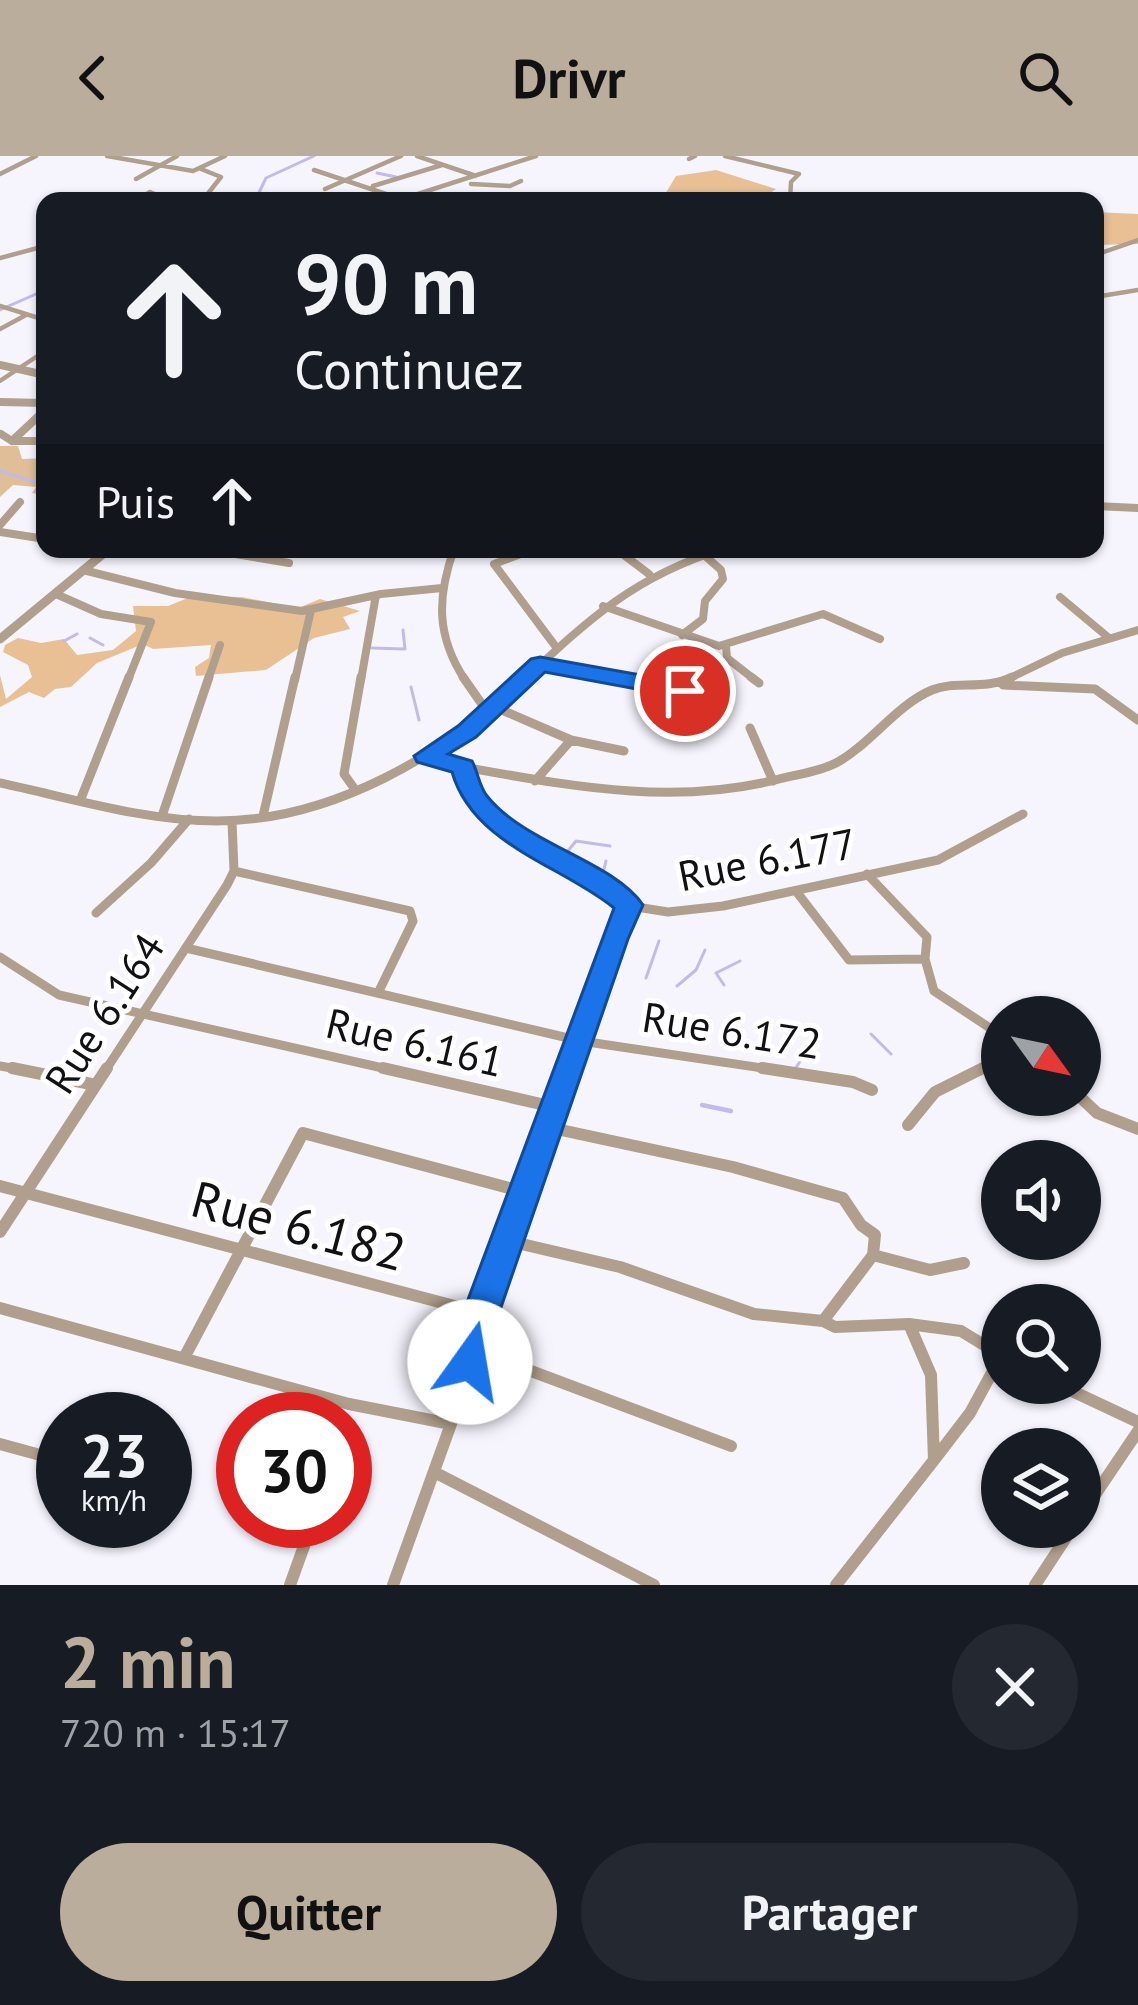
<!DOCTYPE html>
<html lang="fr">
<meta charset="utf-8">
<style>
:root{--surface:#171b24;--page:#242831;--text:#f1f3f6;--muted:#9ea1a6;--accent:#bbad9c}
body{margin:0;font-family:"PT Sans",sans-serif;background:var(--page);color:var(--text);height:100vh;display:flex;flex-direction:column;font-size:45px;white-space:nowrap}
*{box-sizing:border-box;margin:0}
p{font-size:39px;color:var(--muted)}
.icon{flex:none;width:66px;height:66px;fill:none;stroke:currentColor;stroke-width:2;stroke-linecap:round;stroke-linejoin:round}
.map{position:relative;height:1429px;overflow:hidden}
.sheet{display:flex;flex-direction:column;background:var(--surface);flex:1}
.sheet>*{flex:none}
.guide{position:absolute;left:36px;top:36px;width:1068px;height:366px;border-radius:24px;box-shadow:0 3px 9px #0004;background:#171b24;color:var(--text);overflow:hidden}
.needle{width:78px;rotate:123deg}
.tools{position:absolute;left:981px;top:840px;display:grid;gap:24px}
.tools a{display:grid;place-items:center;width:120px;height:120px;border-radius:50%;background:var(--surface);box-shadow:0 3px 9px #0004;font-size:60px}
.speed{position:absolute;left:36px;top:1236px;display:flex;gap:24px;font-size:60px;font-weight:700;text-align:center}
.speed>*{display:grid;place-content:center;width:156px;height:156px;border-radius:50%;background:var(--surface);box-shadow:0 3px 9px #0004;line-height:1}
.speed small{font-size:30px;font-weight:400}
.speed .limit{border:18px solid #d22;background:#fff;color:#111}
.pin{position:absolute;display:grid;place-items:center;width:102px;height:102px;color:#fff;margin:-51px;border:6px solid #fff;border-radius:50%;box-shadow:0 3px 12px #0007}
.me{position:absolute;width:132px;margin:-66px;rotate:13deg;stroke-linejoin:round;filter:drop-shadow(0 0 9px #0008)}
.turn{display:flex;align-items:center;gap:42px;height:252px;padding:0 60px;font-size:54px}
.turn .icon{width:156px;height:156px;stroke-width:2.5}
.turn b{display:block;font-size:84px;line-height:102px}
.then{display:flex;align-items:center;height:114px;padding:0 60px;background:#0003;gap:24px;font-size:45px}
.round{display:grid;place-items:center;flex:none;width:126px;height:126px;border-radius:63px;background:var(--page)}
.overview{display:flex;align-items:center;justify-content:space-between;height:204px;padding:0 60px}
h1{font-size:72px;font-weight:600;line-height:90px;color:var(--accent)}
.button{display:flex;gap:24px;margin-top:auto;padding:24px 60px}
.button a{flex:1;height:138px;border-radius:72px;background:var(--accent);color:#111;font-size:48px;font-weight:600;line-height:138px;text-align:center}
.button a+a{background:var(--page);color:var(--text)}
header{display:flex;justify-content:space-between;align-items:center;height:156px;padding:0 60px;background:var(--accent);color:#111;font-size:54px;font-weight:600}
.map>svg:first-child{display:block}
</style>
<header><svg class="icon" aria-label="back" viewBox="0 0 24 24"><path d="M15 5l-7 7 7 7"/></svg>Drivr<svg class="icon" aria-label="search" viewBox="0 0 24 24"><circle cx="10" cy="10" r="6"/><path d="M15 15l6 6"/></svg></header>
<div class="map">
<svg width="1138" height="1429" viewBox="0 0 1138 1429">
<rect width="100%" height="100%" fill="#f6f5fe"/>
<!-- green -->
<path fill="#dfbe98" d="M0 290H18L22 303 45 302V339L32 337 36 331 13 329 0 341Z"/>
<!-- forest -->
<path fill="#e8c093" d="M716 14 776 33 759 45H661L676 20Z
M1095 56 1138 58V88L1095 89Z
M193 440 242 441 298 452 320 443 360 455 343 461 350 473 314 482 266 514 196 520 195 511 209 502 211 489 153 493 143 488 97 507 71 531 55 533 44 542 29 536 0 551V519L6 543 32 521 28 509 3 496 5 489 18 482 41 487 64 483 77 499 113 494 136 475 133 450H168Z"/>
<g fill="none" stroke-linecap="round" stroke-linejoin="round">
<!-- stream-far1 -->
<path stroke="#c4b9ed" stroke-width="3" d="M377 17 396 21
M255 45 266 22 314 0
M0 154 45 134
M0 315 45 329
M90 482 103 489
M64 485 77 478
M372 492 405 493 403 474
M411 531 419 564
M606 705 603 717 567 696 576 685 610 690
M646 822 659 785
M724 829 716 817 740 805
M677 830 696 814 705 794
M871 878 891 898
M795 913 803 901"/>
<!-- stream -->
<path stroke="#c4b9ed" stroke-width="4.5" d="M702 949 731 955"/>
<!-- minor-far3 -->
<path stroke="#b09f8c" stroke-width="4.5" d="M107 0 193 15 225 0
M417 0 476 20
M725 0 799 18 791 26 790 45
M689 3 695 0
M201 13 221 21 202 45
M314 14 401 43
M0 18 36 0
M136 23 177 0
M471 28 510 30 521 25
M373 30 442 9
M325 33 401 0
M136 45 150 36 166 43
M396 45 536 0
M1095 99 1138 84
M0 102 45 90
M1095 141 1138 134
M0 150 45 164
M0 173 26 159
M0 225 45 195"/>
<!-- minor-far2 -->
<path stroke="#b09f8c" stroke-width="8" d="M0 246 45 247
M1 278 12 285H45
M12 285 45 254
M1095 350 1138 352
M0 369 20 346
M0 376 45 383
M205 393 289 407
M454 393C437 441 436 480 465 524
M534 393 494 408 556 491
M616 393 649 418
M83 414 175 437 302 455 381 438 442 432
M56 438 101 458 151 466 128 524
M1060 441 1109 482
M603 450 719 490 823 458 880 483
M682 479 703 463 705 445 723 423 721 414 703 398
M726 490 727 502 755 524
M540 507 629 524
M208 524 220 489
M295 524 311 454
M361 524 376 439
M524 524C589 463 635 420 723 393
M1006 524 1062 497 1138 474"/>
<!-- minor-far1 -->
<path stroke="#b09f8c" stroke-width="9" d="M463 521 488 557
M613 521 685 535
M751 521 759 527
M1003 529 1095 533 1138 564
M495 551 571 584 624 595
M750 572 773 625
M426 600 463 611 470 635 481 650 541 697 607 731 630 750 668 756 723 750 938 704 1023 658
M463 611C571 630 675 651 783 622 800 618 821 615 836 607 870 589 896 549 932 534 956 524 984 535 1012 521
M535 625 571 584
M0 627C71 642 144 665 217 665 333 665 445 598 527 521
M354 632 344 618 361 521
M80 645 129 521
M162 660 209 521
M263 660 295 521
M234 715 410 755 413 765 379 835
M867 718 927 781 925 803 934 835 1002 880
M796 735 849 804 925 803
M96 757 151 707 189 663
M186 792 581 885 613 783 630 750
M0 801 59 839 396 915
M0 910 27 915
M105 915 227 729 234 715 232 665
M569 915 581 885 782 915
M980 915 1002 894"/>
<!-- minor -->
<path stroke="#b09f8c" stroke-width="12" d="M12 912 96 929
M383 912 554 951 547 971 733 1011 843 1042 861 1069 875 1079 873 1099 823 1165 835 1171 909 1168 931 1219 934 1304 836 1429
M762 912 853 926 872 934
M1078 939 1097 957 1138 973
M554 951 570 912
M908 969 935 936 983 912
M0 1030 481 1157 451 1268 349 1248 0 1152
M524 1036 547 971
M0 1076 107 912
M509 1085 620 1111 754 1158 823 1165
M873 1099 930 1114 964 1107
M909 1168 961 1175 1002 1200
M477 1184 510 1207 731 1290
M184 1202 303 977 524 1036 481 1157
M1055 1227 1138 1266
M0 1288 44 1300
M934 1304 970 1257 1001 1200
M434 1316 654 1429
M1080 1361 1138 1275
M290 1429 313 1365
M393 1429 451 1268
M1035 1429 1073 1371"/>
<!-- tertiary-far1 -->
<path stroke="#b09f8c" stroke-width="8" d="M0 209 45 219"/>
<!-- tertiary -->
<path stroke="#b09f8c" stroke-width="9" d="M0 483 109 393"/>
</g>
<!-- route -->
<path fill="#1a73e8" stroke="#114b97" stroke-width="3" d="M540 501 685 527 697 535 685 542 545 516 476 581 448 598 472 605C478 616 479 630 487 640 525 688 613 705 643 749L628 783 499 1157 483 1218 470 1223 457 1218 452 1206 463 1157 614 752C561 709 473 689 452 616L417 606 414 600 458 570 531 503Z"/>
<g text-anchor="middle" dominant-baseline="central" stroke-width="10" stroke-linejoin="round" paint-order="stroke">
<!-- street labels -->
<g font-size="42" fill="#111014" stroke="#fff">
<text transform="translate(767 703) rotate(-11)">Rue 6.177</text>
<text transform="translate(104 857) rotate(-57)">Rue 6.164</text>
<text transform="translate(732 874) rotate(9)">Rue 6.172</text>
<text transform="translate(415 886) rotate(13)">Rue 6.161</text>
</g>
<!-- near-street labels -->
<g font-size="51" fill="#111014" stroke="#fff">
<text transform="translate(299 1069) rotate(15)">Rue 6.182</text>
</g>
</g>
</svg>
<div class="tools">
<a><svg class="needle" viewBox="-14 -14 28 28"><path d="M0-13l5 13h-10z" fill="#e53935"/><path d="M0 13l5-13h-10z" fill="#9ea1a6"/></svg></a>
<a><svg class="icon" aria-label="sound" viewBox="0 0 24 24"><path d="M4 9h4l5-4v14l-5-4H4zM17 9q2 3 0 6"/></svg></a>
<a><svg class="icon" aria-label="search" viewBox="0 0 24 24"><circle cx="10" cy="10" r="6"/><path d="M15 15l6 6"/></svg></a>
<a><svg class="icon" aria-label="layers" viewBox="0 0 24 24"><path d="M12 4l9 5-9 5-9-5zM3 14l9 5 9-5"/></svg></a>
</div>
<div class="speed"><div>23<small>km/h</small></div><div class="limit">30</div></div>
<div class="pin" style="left:685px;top:535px;background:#d93025"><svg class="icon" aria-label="arrive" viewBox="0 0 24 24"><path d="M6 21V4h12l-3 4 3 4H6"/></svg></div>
<svg class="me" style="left:470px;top:1206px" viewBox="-20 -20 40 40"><circle r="19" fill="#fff"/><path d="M0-13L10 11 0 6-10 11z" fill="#1a73e8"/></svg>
<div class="guide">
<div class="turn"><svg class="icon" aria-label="ahead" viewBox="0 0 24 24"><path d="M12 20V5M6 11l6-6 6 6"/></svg><div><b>90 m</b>Continuez</div></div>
<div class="then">Puis<svg class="icon" aria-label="ahead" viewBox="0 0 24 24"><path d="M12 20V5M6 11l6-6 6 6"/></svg></div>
</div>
</div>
<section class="sheet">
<div class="overview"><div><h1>2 min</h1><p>720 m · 15:17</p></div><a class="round"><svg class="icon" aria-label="close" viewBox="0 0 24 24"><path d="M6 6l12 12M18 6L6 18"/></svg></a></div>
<div class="button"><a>Quitter</a><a>Partager</a></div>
</section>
